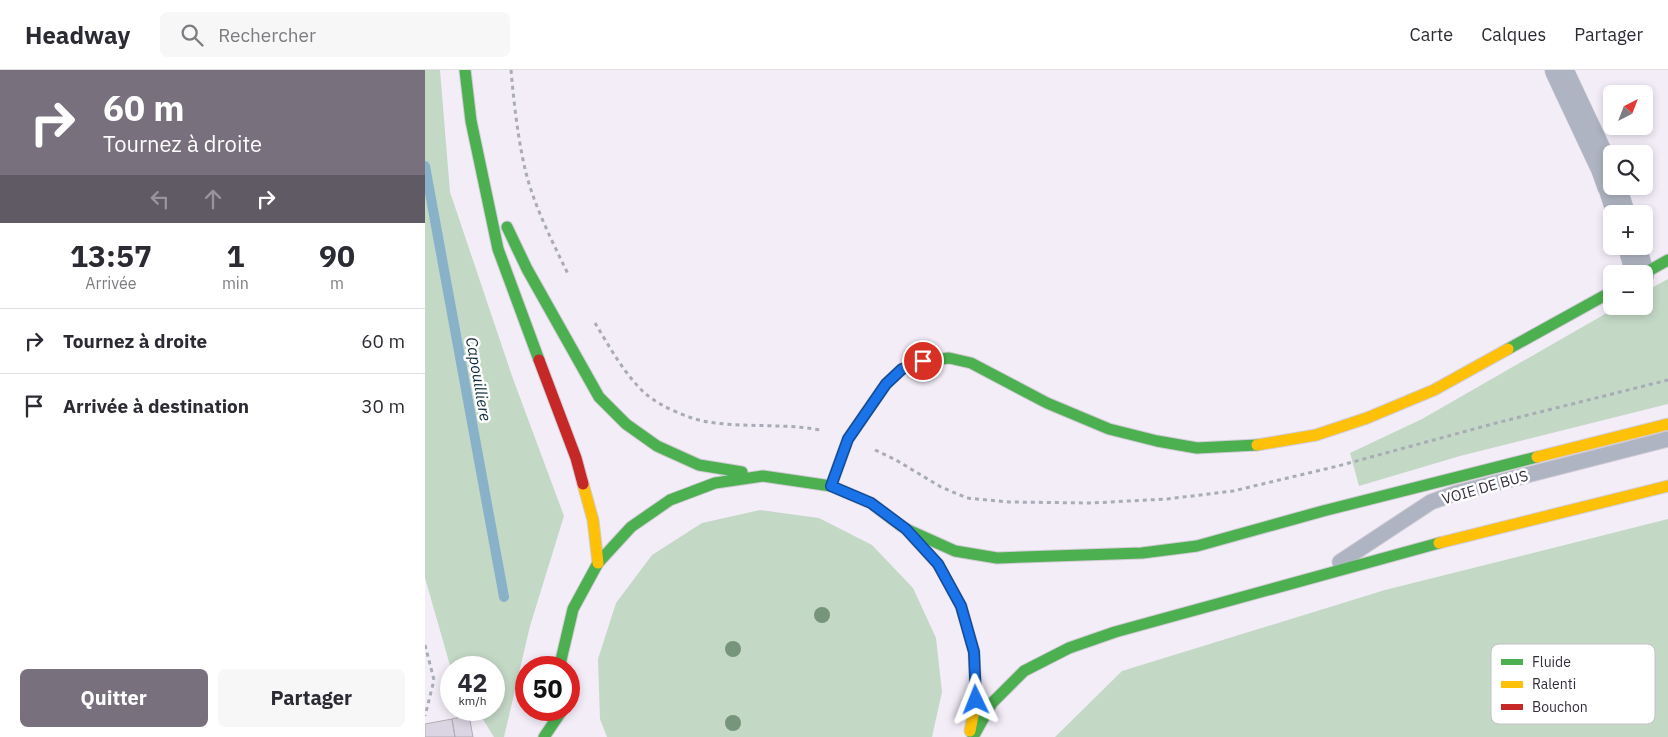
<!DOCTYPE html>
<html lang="fr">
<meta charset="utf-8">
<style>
:root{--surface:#fff;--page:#f7f7f7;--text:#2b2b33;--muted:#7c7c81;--line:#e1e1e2;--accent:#78717d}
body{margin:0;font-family:"IBM Plex Sans",sans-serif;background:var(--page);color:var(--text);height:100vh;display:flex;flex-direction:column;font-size:19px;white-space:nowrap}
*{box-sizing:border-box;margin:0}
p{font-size:16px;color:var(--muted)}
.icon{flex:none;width:28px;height:28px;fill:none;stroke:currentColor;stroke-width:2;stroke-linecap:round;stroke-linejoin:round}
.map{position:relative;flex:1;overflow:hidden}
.sheet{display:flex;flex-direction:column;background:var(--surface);width:425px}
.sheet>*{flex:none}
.top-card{background:#78717d;color:#fff;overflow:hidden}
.needle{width:32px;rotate:42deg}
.buttons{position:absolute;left:1178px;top:15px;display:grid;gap:10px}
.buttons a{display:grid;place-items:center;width:50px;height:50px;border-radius:8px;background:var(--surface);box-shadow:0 2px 8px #0003;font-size:25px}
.speed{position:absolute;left:15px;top:586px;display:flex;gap:10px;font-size:25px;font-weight:700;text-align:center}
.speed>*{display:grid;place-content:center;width:65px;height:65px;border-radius:50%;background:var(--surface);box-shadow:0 2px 8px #0003;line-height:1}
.speed small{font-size:12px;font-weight:400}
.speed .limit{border:8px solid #d22;background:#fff;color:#111}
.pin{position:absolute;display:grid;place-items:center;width:42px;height:42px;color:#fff;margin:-21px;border:2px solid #fff;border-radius:50%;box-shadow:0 1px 5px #0007}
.me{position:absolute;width:55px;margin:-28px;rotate:358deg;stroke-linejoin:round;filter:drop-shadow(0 0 4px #0008)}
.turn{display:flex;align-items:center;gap:18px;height:105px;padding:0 20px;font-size:22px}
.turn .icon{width:65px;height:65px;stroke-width:2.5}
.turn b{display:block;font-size:35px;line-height:42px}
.lanes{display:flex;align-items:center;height:48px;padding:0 20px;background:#0003;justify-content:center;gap:25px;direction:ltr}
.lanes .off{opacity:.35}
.eta{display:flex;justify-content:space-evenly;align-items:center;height:85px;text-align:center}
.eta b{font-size:30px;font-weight:700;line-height:35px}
.button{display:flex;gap:10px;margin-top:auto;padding:10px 20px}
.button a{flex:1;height:58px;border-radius:8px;background:var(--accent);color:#fff;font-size:20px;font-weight:700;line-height:58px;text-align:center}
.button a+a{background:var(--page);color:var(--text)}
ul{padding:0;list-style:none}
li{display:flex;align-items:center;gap:15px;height:65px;padding:0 20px;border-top:1px solid var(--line)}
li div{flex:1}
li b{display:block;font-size:19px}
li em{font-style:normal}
header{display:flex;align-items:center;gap:30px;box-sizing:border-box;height:70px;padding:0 25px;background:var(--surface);border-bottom:1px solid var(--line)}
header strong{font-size:24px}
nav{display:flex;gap:28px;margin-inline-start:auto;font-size:18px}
.search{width:350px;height:45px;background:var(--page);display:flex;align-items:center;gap:12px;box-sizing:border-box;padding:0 18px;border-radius:8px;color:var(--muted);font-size:19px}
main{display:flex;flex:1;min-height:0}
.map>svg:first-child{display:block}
</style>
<header>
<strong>Headway</strong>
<div class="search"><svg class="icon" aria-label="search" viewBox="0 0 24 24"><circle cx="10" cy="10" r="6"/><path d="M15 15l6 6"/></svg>Rechercher</div>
<nav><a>Carte</a><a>Calques</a><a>Partager</a></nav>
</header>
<main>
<section class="sheet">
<div class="top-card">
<div class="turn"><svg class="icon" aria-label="right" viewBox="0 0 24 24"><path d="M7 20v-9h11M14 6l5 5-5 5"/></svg><div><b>60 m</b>Tournez à droite</div></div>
<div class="lanes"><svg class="icon off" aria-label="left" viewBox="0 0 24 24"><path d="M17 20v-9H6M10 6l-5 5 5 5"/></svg><svg class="icon off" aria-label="ahead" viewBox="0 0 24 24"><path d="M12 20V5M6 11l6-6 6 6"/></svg><svg class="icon" aria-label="right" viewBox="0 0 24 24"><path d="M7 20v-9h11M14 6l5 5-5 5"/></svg></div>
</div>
<div class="eta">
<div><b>13:57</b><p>Arrivée</p></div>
<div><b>1</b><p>min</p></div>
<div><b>90</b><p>m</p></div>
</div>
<ul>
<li><svg class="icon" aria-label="right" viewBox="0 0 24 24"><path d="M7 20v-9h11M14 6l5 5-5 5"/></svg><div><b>Tournez à droite</b></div><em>60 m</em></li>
<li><svg class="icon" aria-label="arrive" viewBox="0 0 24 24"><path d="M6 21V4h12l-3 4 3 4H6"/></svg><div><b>Arrivée à destination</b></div><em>30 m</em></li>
</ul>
<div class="button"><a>Quitter</a><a>Partager</a></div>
</section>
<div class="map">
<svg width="1243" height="667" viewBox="0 0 1243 667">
<rect width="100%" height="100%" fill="#f3edf8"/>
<!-- green -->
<path fill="#c4d8c6" d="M0 0H15L25 122 87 306 139 446 105 556 79 667H69L52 640H69V598H26V599L0 508Z
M1243 209V334L1035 386 934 416 925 383 997 349 1194 236H1219V222Z
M335 440 394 448 447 475 488 518 511 568 517 622 507 667H182L175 649 173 589 191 533 227 485 277 453Z
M1243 449V667H630L697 601 960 520Z"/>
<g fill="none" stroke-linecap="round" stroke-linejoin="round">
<!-- stream -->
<path stroke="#89b2c9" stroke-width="10" d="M0 96 79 527"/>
</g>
<!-- building -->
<path fill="#dbd4e2" stroke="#b2acb7" d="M44 645 48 667H30L27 649Z
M27 649 30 667H0V654Z"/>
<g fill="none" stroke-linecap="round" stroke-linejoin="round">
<defs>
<path id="lane" d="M915 492 1006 432 1031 423 1243 369"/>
<path id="street" d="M1134 0 1180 98 1186 115
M1187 116 1196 144
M1207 176 1215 204"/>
<path id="fast" d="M40 0 46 51 73 179 114 290
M82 157 102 199 174 327 201 354 232 376 274 395 317 402
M1218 204 1243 190
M1083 279 1186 222
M406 416 423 369 461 314 477 299 498 291 524 288 546 293 622 333 684 359 732 371 772 378 832 375
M481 459 530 481 572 488 717 483 772 476 898 441 1112 387
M136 598V590L148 539 173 493 206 457 245 430 290 413 338 406 406 416 446 433 475 455
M119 667 136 642
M548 667 567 633 599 601 644 578 690 562 1014 473"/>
<path id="slow" d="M832 375 891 365 942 348 1009 320 1083 279
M1112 387 1243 354
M158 414 168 450 173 493
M475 455 481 459 513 494 536 536 549 582 551 630 545 661
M1014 473 1243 416"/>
<path id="jam" d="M114 290 151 388 158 414"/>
</defs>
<!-- lane casing -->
<use href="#lane" stroke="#d1cbd5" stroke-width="17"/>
<!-- street casing -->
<use href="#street" stroke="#d1cbd5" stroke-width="29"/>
<!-- fast casing -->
<use href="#fast" stroke="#d1cbd5" stroke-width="13"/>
<!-- slow casing -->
<use href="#slow" stroke="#d1cbd5" stroke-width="13"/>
<!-- jam casing -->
<use href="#jam" stroke="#d1cbd5" stroke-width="13"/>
<!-- path -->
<path stroke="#a8acb6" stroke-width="3" stroke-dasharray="4 4" stroke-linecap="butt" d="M86 0C89 34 93 70 101 103 110 138 128 173 144 206
M170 253C184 276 201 307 222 325 235 336 266 350 284 352 321 358 358 353 395 360
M450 380 471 390 516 417 542 428 584 432 666 433 742 429 808 421 913 396 1071 353 1243 310
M0 575 9 610 0 646"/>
<!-- lane -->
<use href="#lane" stroke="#aeb4c1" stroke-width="15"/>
<!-- street -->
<use href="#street" stroke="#aeb4c1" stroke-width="28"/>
<!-- fast -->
<use href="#fast" stroke="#4caf50" stroke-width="11"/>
<!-- slow -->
<use href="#slow" stroke="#ffc107" stroke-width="11"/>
<!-- jam -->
<use href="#jam" stroke="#c62828" stroke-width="11"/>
</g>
<!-- trees -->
<g fill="#76957b">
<circle cx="397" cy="545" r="8"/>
<circle cx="308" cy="579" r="8"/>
<circle cx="308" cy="653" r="8"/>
</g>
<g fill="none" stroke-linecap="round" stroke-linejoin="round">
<defs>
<path id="route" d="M498 291 477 299 461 314 423 369 406 416 446 433 481 459 513 494 536 536 549 582 551 630"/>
</defs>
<!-- route casing -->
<use href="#route" stroke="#114b97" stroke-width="12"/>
<!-- route -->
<use href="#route" stroke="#1a73e8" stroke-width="9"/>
</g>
<g text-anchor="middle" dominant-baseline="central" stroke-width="5" stroke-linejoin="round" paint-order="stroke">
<!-- street labels -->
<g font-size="15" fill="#352e3b" stroke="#fff">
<text transform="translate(1060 417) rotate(-16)">VOIE DE BUS</text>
</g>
<!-- water labels -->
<g font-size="16" font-style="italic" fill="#102e3b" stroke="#fff">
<text transform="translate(54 309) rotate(80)">Capouilliere</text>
</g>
</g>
<!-- legend -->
<rect x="1066" y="574" width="164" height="80" rx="8" fill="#fff" stroke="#c2c0c4" stroke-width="1"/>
<rect x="1076" y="589" width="22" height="6" fill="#4caf50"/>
<rect x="1076" y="611" width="22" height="7" fill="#ffc107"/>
<rect x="1076" y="634" width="22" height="6" fill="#c62828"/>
<g font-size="14" fill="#352e3b">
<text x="1107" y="597">Fluide</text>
<text x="1107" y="619">Ralenti</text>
<text x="1107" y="642">Bouchon</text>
</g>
</svg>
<div class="buttons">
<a><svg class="needle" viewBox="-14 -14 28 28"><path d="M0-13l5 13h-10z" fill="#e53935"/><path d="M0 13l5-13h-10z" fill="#7c7c81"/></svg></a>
<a><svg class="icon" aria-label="search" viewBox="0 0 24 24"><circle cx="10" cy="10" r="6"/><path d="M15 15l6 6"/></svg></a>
<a>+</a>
<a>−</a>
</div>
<div class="speed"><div>42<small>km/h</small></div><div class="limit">50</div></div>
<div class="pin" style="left:498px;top:291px;background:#d93025"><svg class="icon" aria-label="arrive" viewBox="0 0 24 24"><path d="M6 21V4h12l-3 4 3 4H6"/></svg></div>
<svg class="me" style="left:551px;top:630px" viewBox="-20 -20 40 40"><path d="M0-17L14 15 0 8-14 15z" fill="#1a73e8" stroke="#fff" stroke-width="4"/></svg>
</div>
</main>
